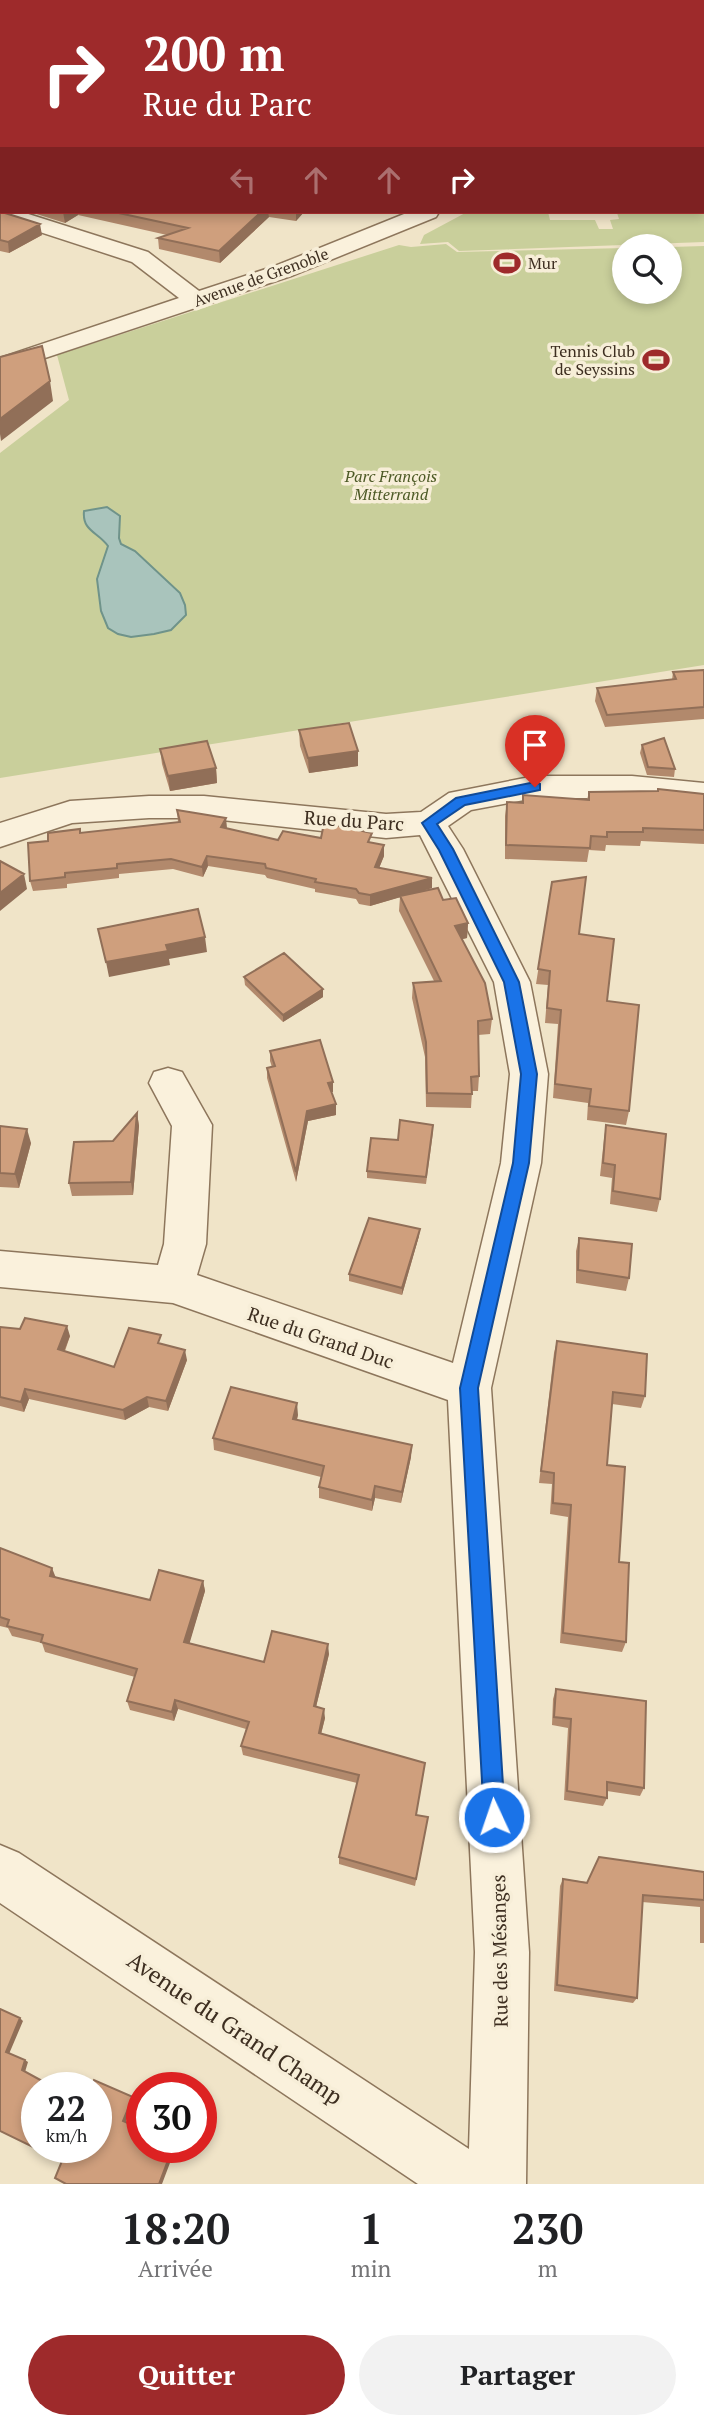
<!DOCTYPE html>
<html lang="fr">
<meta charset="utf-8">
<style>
:root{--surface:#fff;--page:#f2f2f2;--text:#202124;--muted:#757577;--accent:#9e2a2b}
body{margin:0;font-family:"PT Serif",serif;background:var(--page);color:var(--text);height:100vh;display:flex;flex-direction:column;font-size:26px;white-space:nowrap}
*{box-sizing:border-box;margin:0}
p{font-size:23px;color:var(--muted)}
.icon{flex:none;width:38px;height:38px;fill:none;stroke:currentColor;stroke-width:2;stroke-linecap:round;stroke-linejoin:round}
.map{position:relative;height:2184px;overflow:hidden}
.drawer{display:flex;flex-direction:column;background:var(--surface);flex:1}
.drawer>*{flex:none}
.guide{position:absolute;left:0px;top:0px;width:705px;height:214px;box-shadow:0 4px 10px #0003;background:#9e2a2b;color:#fff;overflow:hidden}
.controls{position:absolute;left:612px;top:234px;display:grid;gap:14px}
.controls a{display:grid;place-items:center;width:70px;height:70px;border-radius:50%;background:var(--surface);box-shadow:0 4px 10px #0003;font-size:35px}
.speed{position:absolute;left:21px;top:2072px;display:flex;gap:14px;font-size:35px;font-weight:700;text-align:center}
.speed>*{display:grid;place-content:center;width:91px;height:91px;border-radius:50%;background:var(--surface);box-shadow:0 4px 10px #0003;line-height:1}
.speed small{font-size:18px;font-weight:400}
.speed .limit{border:10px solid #d22;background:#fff;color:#111}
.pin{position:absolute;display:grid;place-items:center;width:60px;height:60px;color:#fff;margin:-72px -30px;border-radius:50% 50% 50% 0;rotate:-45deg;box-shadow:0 0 7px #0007}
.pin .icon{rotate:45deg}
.me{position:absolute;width:77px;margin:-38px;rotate:357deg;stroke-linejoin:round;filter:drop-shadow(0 0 5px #0008)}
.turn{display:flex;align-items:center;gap:24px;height:147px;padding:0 28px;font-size:32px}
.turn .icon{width:91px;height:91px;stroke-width:2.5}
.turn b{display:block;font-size:49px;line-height:60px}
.lanes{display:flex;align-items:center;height:66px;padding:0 28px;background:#0003;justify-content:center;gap:35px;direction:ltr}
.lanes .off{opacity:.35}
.eta{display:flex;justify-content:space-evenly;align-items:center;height:119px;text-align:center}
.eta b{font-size:42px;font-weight:800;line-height:49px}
.cta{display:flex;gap:14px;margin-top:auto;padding:14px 28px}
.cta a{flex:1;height:80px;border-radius:42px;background:var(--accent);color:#fff;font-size:28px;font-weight:800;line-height:80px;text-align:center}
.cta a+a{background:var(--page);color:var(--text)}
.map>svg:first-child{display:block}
</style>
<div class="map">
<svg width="704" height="2184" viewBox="0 0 704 2184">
<rect width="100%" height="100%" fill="#f0e4c8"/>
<!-- green -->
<path fill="#c9cf9b" d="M149 0H475L476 2H150Z
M704 193V242L459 251 448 242 420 244 424 235 467 212H548L550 220H595L599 229H613L610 220 619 219 617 213 623 212H704Z
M446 244 457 252 625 248V292H670V247L704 246V665L0 778V453L69 400 57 355 399 245 411 247Z"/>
<!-- water -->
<path fill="#a9c4bc" stroke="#6f938a" stroke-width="2" d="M107 507 120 516 119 538 121 544 135 551 180 593 185 605 186 615 171 630 154 634 131 637 118 634 108 628 101 611 97 579 108 546C98 532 82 531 84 511Z"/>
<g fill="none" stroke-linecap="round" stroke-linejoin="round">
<defs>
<path id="minor" d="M0 205 2 212H22L148 252 199 291 275 266 409 212H439L436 217 291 276 0 373V358L179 298 132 262 0 219Z
M535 776H632L704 783V805L632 798H535L471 810 448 826 463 849 530 982 548 1074 541 1163 491 1388 529 1952 526 2184H418L0 1903V1845L19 1853 469 2149 475 1952 448 1400 173 1303 0 1287V1251L158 1265 164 1244 172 1126 149 1083 154 1072 168 1068 182 1072 212 1125 206 1244 197 1275 453 1363 501 1163 510 1074 494 982 420 835 386 838 204 818H149L72 823 0 847V823L70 801 149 796H204L386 814 421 812 449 793Z"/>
</defs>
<!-- minor casing -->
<use href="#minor" stroke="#8d765c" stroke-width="3"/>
<!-- minor -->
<use href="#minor" fill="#faf1dc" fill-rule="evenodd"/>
</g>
<!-- wall -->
<path fill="#b2896c" d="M0 210 42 235 9 253 0 251Z
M30 212H304L296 221 269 217 220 263 159 249 158 238 167 235 78 215 65 223Z
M552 212H608V214H552Z
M704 670V719L605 727 595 701 597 688 672 680 673 672Z
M299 730 358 751V766L309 773 300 746Z
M642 745 675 769 674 777 647 775 640 753Z
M160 749 216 768 217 783 170 791 162 764Z
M658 789 704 794V845V844L641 841 640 846 606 845 605 851 589 850 587 862 505 859V816L507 802 522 803 523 795 587 800 589 792 657 791Z
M177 810 227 829 278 840 321 838 372 843 384 845V856L379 868 432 888 416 893 443 900 468 923 467 938 462 939 492 1019 490 1034 478 1035 479 1076 478 1091H472L471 1108 426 1107 425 1057 412 998 413 983 434 981 399 911 400 897 370 906 359 904 356 899 315 892V889L267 878 265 875 208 866 203 877 173 869 119 874V878L67 884V888L33 891 30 881 48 841 178 822Z
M552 882 579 934 607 1001 629 1111 626 1125 587 1120 588 1103 553 1098 558 1024 545 1023 548 985 536 984Z
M244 977 323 989V997L283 1022 245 985Z
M270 1051 333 1092H331L336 1115 308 1121 296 1182 267 1078V1068L272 1067 270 1061Z
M137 1113 139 1126 133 1195 72 1196 69 1183 113 1141Z
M606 1125 660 1199 657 1212 610 1204 612 1178 600 1176 604 1139Z
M0 1126 31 1143 19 1188 0 1187Z
M433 1132 426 1184 367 1178V1171L398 1140Z
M419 1236 402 1295 349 1281V1274Z
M579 1238 629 1278 626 1291 576 1283V1251Z
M0 1327 70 1336 65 1351 114 1367 163 1344 187 1360 168 1411 149 1407 125 1420 29 1399 24 1412 0 1406Z
M557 1341 645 1396 641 1408 612 1404 607 1465 619 1562 626 1642 622 1652 560 1643 568 1517 550 1514 552 1484 539 1483 554 1353Z
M298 1415 297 1420 411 1457 401 1503 375 1498 372 1511 319 1498V1487L321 1477 214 1450 213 1438Z
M0 1548 56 1577 150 1600 203 1581 205 1591 189 1643 264 1662 329 1654 316 1707 325 1718 321 1734 424 1771 416 1815 428 1817 415 1886 339 1864V1857L357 1783 243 1755 241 1746 246 1729 178 1709 174 1721 130 1710 127 1701 135 1677 45 1652 42 1643 12 1636 8 1628 0 1626Z
M556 1689 644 1788 640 1796 607 1791V1798L603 1806 564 1800 568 1728 552 1725 553 1699Z
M704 1871V1943H700V1907L642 1902 637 1998 633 2003 554 1991 560 1886 563 1879 587 1882 703 1872Z"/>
<!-- shaded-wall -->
<path fill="#916f58" d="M192 0H202L201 2H191Z
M2 73V85H0V74Z
M2 138V151L0 152V139Z
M63 212H78V215L65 223Z
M261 212H268L269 217 220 263 219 251Z
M296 212H304L296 221Z
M40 224 42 235 9 253 8 242Z
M50 381 53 401 1 441 0 434V419Z
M358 751V766L309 773 308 758Z
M216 768 217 783 170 791 168 776Z
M226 818 227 828 221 827Z
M384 845V856L375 878V867Z
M207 856 208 866 203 877 202 867Z
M24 874 27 889 0 911V893Z
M432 878V888L370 906V895Z
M468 923 467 938 454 941 455 926Z
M205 937 207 952 169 959 170 965 109 977 106 962 166 945Z
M323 989V997L283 1022V1015Z
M333 1082V1092L328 1093V1083Z
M336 1104V1115L308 1121 296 1182V1172L307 1111Z
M137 1113 139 1126 133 1195 131 1182Z
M27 1129 31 1143 19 1188 15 1174Z
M420 1229 419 1236 402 1295V1288Z
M67 1326 70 1336 61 1359 58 1349Z
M185 1350 187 1360 168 1411 166 1401Z
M25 1389 29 1399 24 1412 21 1402Z
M147 1397 149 1407 125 1420 123 1410Z
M297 1403 298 1415 293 1431V1419Z
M412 1445 411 1457 401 1503 402 1492Z
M375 1486V1498L372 1511V1500Z
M52 1568 56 1578 50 1576Z
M203 1581 205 1591 187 1652 184 1642Z
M328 1644 329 1654 314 1715V1706Z
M175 1700 178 1709 174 1721 172 1712Z
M324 1709 325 1718 319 1742V1733Z
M20 2018 23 2021 9 2054 6 2052Z
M25 2060 28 2062 25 2072 22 2070Z
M133 2097 135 2099 125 2123 123 2121Z
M173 2147H176L162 2184H159Z"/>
<!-- building -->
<path fill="#cf9f7d" stroke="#916f58" stroke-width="2" d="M3 0H192L191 2H3Z
M501 0H647V2H501Z
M2 6V73L0 74V7Z
M2 88V138L0 139V89Z
M0 154H2V197L0 194Z
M0 210 2 212 40 224 8 242 0 240Z
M114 212H261L219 251 158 238 188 228Z
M42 346 50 381 0 419V357Z
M704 670V707L607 715 597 688 676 679 673 672Z
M349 723 358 751 308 758 299 730Z
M664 738 675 769 648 767 642 745Z
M207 741 216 768 168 776 160 749Z
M658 789 704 794V830L643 828V832H607V837L591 836 590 848 506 845 507 802 523 803V795L589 800V792L658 791Z
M177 810 226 818 221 827 278 840 283 831 321 838 324 823 372 833 368 842 384 845 375 867 432 878 370 895 359 893 356 889 315 882 316 879 266 868 265 864 207 856 202 867 171 859 117 864V868L65 873V877L30 881 28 843 48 841V833L80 829V833L180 822Z
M0 861 24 874 0 893Z
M586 877 579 934 614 939 607 1001 639 1005 629 1111 589 1106 591 1089 555 1084 561 1010 547 1008 550 971 538 969 552 882Z
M438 888 443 900 456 898 468 923 455 926 485 983 492 1019 478 1021 479 1076 471 1077 472 1094 427 1093 426 1042 413 983 441 981 400 896Z
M198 909 205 937 166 945 168 951 106 962 98 929Z
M284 953 323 989 283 1015 244 977Z
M320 1040 333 1082 328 1083 336 1104 307 1111 296 1172 267 1068 275 1066 270 1051Z
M137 1113 131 1182 69 1183 74 1142 113 1141Z
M400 1120 433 1125 426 1177 367 1171 371 1138 398 1140Z
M606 1125 666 1134 660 1199 613 1191 615 1165 603 1163Z
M0 1126 27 1129 15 1174 0 1173Z
M369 1218 420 1229 402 1288 349 1274Z
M579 1238 632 1244 629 1278 578 1270Z
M25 1318 67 1326 58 1349 114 1367 129 1328 161 1335 158 1343 185 1350 166 1401 147 1397 123 1410 25 1389 21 1402 0 1397V1327L20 1329Z
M557 1341 647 1354 645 1396 613 1392 607 1465 625 1467 619 1562 629 1563 626 1642 563 1633 571 1505 553 1503 554 1473 541 1471Z
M231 1387 297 1403 293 1419 412 1445 402 1492 375 1486 372 1500 319 1487 324 1466 213 1438Z
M0 1548 52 1568 50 1576 150 1600 159 1570 203 1581 184 1642 264 1662 272 1631 328 1644 314 1706 324 1709 319 1733 425 1763 416 1815 428 1817 416 1879 339 1857 359 1775 241 1746 249 1722 175 1700 172 1712 127 1701 137 1669 41 1642 43 1635 7 1626 9 1620 0 1617Z
M556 1689 646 1701 644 1788 607 1782V1798L567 1791 571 1719 554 1717Z
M599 1857 704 1872V1900L643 1895 637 1998 557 1985 563 1879 587 1883Z
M0 2009 20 2018 6 2052 25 2060 22 2070 55 2088H37V2147H96V2088H91L94 2080 133 2097 123 2121 142 2129V2147H173L159 2184H66L55 2178 62 2161 0 2131Z"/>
<!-- route -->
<path fill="#1a73e8" stroke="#114b97" stroke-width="2" d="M535 782 540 784V790L465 805 437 824 453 849 519 982 537 1074 529 1163 478 1388 505 1817 502 1825 494 1828 487 1825 484 1817 460 1388 513 1163 521 1074 504 982 439 850 422 823 456 798Z"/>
<!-- icons -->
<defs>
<symbol id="stadium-bare" viewBox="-9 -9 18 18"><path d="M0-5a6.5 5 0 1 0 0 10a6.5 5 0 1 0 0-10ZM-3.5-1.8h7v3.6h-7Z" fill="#9e2a2b" stroke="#f7eed8" stroke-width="2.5" paint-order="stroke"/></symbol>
</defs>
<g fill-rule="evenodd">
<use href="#stadium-bare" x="488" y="244" width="38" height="38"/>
<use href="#stadium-bare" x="637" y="341" width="38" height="38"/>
</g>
<g text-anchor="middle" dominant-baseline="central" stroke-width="7" stroke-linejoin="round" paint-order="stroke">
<!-- far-poi labels -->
<g font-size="16" fill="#3d2e20" stroke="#f7eed8" text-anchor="start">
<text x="528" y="263">Mur</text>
<text x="635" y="351" text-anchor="end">Tennis Club<tspan x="635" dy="18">de Seyssins</tspan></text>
</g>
<!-- far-street labels -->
<g font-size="16" fill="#3d2e20" stroke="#f7eed8">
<text transform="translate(261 277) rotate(-20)">Avenue de Grenoble</text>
</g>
<!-- far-park labels -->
<g font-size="16" font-style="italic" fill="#4d5a26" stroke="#f7eed8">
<text x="391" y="476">Parc François<tspan x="391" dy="18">Mitterrand</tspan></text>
</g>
<!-- street labels -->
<g font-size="19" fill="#3d2e20" stroke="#f7eed8">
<text transform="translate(354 820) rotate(4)">Rue du Parc</text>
<text transform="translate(321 1337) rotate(19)">Rue du Grand Duc</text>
<text transform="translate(499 1951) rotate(-91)">Rue des Mésanges</text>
</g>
<!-- near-street labels -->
<g font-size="23" fill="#3d2e20" stroke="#f7eed8">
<text transform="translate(235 2028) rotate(34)">Avenue du Grand Champ</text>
</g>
</g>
</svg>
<div class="controls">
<a><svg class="icon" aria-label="search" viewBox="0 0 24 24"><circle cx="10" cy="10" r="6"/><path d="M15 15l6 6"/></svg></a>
</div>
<div class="speed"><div>22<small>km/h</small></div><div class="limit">30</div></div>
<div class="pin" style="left:535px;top:787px;background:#d93025"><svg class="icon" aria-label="arrive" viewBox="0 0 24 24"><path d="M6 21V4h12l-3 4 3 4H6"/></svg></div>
<svg class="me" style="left:494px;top:1817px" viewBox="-20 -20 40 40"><circle r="17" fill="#1a73e8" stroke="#fff" stroke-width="3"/><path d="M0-11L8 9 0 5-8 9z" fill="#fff"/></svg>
<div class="guide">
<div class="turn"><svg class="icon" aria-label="right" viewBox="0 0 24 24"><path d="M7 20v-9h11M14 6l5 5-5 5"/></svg><div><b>200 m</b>Rue du Parc</div></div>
<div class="lanes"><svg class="icon off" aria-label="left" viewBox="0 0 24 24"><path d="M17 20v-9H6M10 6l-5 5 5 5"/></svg><svg class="icon off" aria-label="ahead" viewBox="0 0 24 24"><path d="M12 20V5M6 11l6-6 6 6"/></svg><svg class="icon off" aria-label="ahead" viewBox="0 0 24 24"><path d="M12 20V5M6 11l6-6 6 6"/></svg><svg class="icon" aria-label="right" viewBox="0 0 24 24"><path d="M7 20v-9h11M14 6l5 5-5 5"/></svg></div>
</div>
</div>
<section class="drawer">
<div class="eta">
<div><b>18:20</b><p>Arrivée</p></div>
<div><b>1</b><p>min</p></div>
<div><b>230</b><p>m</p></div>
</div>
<div class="cta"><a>Quitter</a><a>Partager</a></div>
</section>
